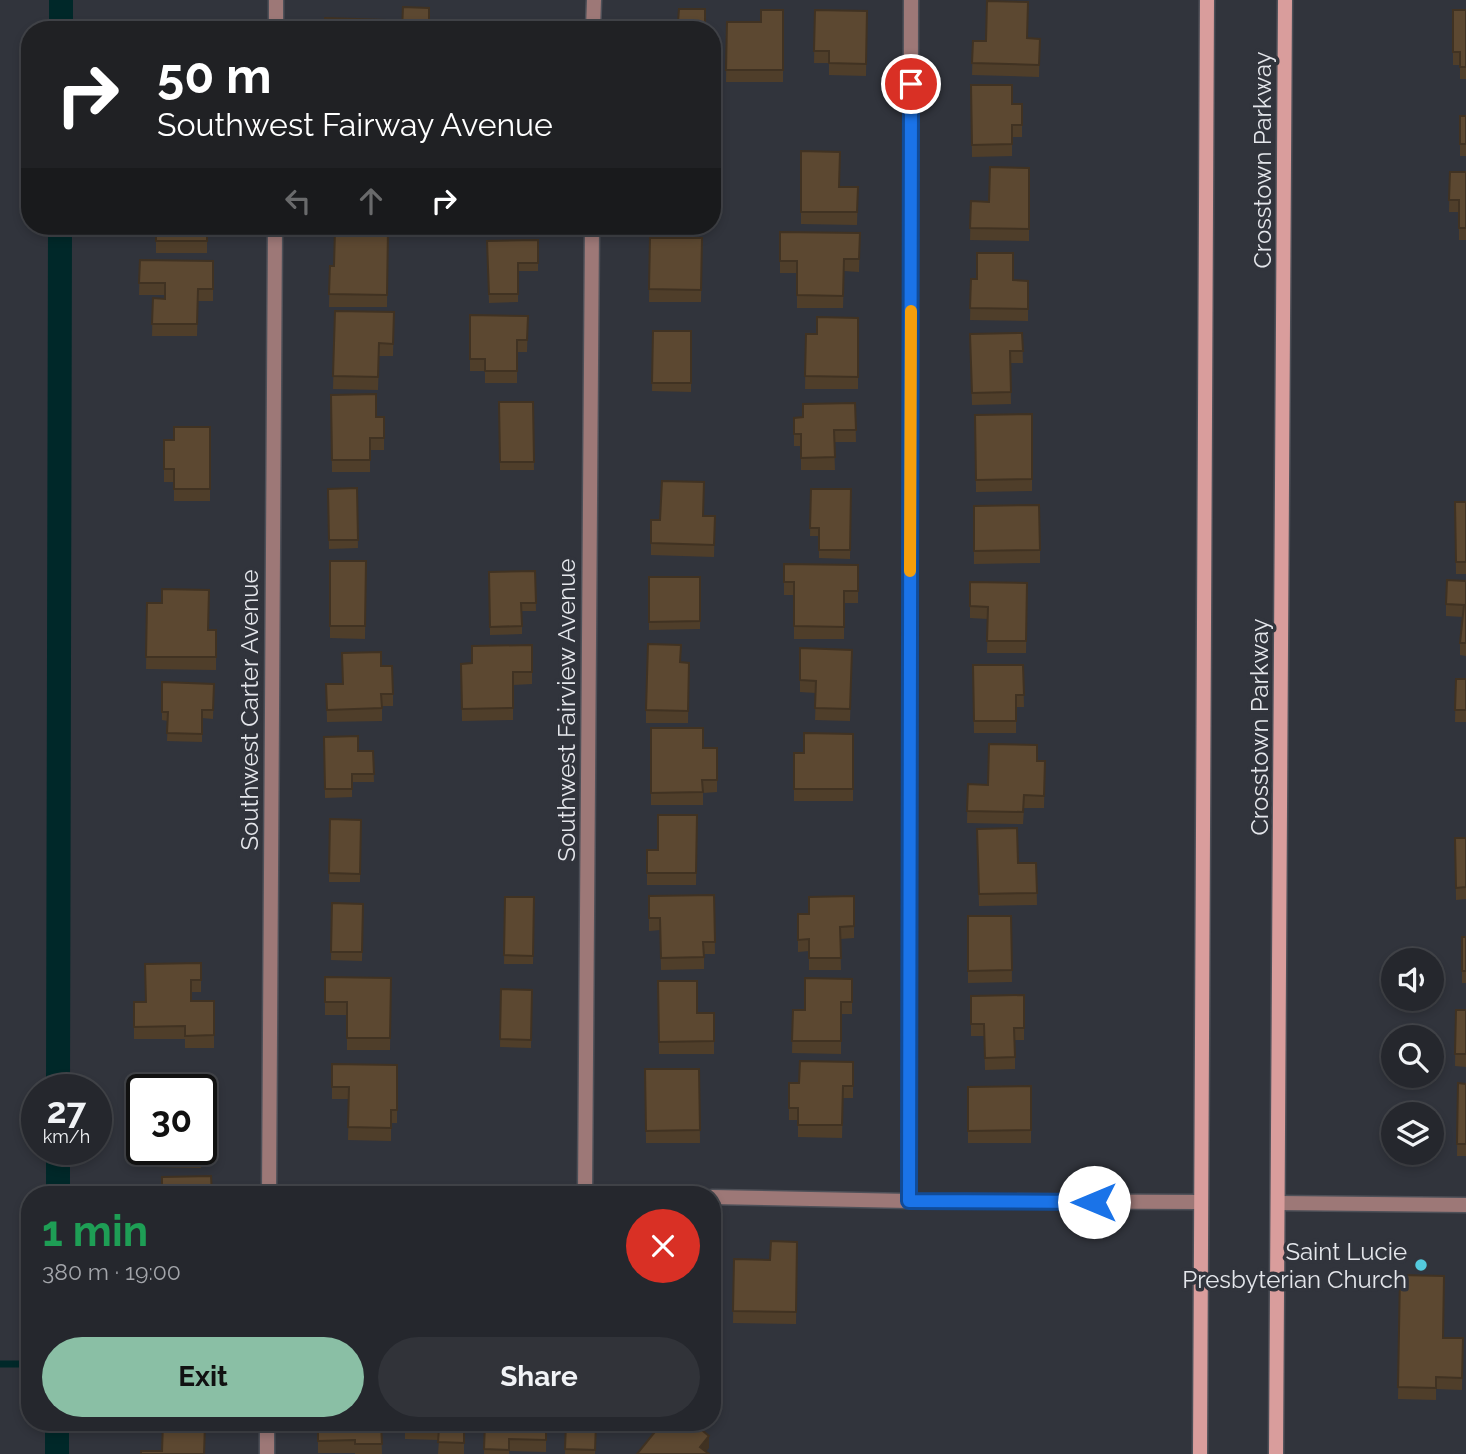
<!DOCTYPE html>
<meta charset="utf-8">
<style>
:root{--surface:#25272d;--page:#313339;--text:#f1f3f6;--muted:#a3a5aa;--line:#424449;--accent:#8abfa5}
body{margin:0;font-family:Raleway,sans-serif;background:var(--page);color:var(--text);height:100vh;display:flex;flex-direction:column;font-size:26px;white-space:nowrap}
*{box-sizing:border-box;margin:0}
p{font-size:23px;color:var(--muted)}
.icon{flex:none;width:38px;height:38px;fill:none;stroke:currentColor;stroke-width:2;stroke-linecap:round;stroke-linejoin:round}
.map{position:relative;flex:1;overflow:hidden}
.sheet{position:absolute;left:21px;top:1186px;width:700px;height:245px;display:flex;flex-direction:column;background:var(--surface);border-radius:28px;box-shadow:0 4px 10px #0003,0 0 0 2px var(--line)}
.sheet>*{flex:none}
.guide{position:absolute;left:21px;top:21px;width:700px;height:214px;border-radius:28px;box-shadow:0 4px 10px #0003,0 0 0 2px var(--line);background:#202124;color:#fff;overflow:hidden}
.fabs{position:absolute;left:1381px;top:948px;display:grid;gap:14px}
.fabs a{display:grid;place-items:center;width:63px;height:63px;border-radius:50%;background:var(--surface);box-shadow:0 4px 10px #0003,0 0 0 2px var(--line);font-size:35px}
.speed{position:absolute;left:21px;top:1074px;display:flex;gap:14px;font-size:35px;font-weight:700;text-align:center}
.speed>*{display:grid;place-content:center;width:91px;height:91px;border-radius:50%;background:var(--surface);box-shadow:0 4px 10px #0003,0 0 0 2px var(--line);line-height:1}
.speed small{font-size:18px;font-weight:400}
.speed .limit{border:4px solid #111;border-radius:10px;background:#fff;color:#111}
.pin{position:absolute;display:grid;place-items:center;width:60px;height:60px;color:#fff;margin:-30px;border:4px solid #fff;border-radius:50%;box-shadow:0 2px 7px #0007}
.me{position:absolute;width:77px;margin:-38px;rotate:270deg;stroke-linejoin:round;filter:drop-shadow(0 0 5px #0008)}
.turn{display:flex;align-items:center;gap:24px;height:147px;padding:0 21px;font-size:32px}
.turn .icon{width:91px;height:91px;stroke-width:2.5}
.turn b{display:block;font-size:49px;line-height:60px}
.lanes{display:flex;align-items:center;height:66px;padding:0 21px;background:#0003;justify-content:center;gap:35px;direction:ltr}
.lanes .off{opacity:.35}
.round{display:grid;place-items:center;flex:none;width:74px;height:74px;border-radius:37px;background:var(--page)}
.head{display:flex;align-items:center;justify-content:space-between;height:119px;padding:0 21px}
h1{font-size:42px;font-weight:700;line-height:52px;color:#1e9e55}
.cta{display:flex;gap:14px;margin-top:auto;padding:14px 21px}
.cta a{flex:1;height:80px;border-radius:42px;background:var(--accent);color:#111;font-size:28px;font-weight:700;line-height:80px;text-align:center}
.cta a+a{background:var(--page);color:var(--text)}
.map>svg:first-child{display:block}
</style>
<div class="map">
<svg width="1466" height="1454" viewBox="0 0 1466 1454">
<rect width="100%" height="100%" fill="#31343c"/>
<g fill="none" stroke-linecap="round" stroke-linejoin="round">
<!-- stream -->
<path stroke="#002829" stroke-width="7" d="M0 1364H30"/>
<!-- canal -->
<path stroke="#002829" stroke-width="24" d="M61 30V0
M58 1090 60 226
M58 1195V1150
M57 1454V1423"/>
<defs>
<path id="minor" d="M276 30V0
M593 30 594 0
M585 1194 592 226
M269 1195 275 226
M304 1195H654
M712 1197 909 1201 1200 1202
M909 1201 911 0
M1279 1203 1466 1205
M267 1454V1423"/>
<path id="secondary" d="M1200 1454 1207 0
M1276 1454 1285 0"/>
</defs>
<!-- minor casing -->
<use href="#minor" stroke="#4e5058" stroke-width="17"/>
<!-- secondary casing -->
<use href="#secondary" stroke="#4e5058" stroke-width="17"/>
<!-- minor -->
<use href="#minor" stroke="#9d7877" stroke-width="14"/>
<!-- secondary -->
<use href="#secondary" stroke="#d99d9c" stroke-width="14"/>
</g>
<!-- wall -->
<path fill="#4f3e2a" d="M783 10V82H726L727 22H761Z
M815 10 867 11 866 76 829 75V63H814Z
M1453 10H1466V79H1460V65H1453Z
M1027 38 1040 39 1039 77 972 75 973 41H986Z
M971 85 1012 104H1022V137H1012V156L972 157Z
M1460 116H1466V156H1460Z
M801 151 840 187H858L857 225 801 224Z
M1029 168V241L970 240 971 201 989 202Z
M1450 172H1466V240H1459V212H1449Z
M712 173H718V223H712Z
M156 226H207V253H156Z
M388 230 387 307H329L330 266H334Z
M780 232 860 233 859 272 844 271 843 308H797V273H780Z
M650 238H702L701 302H649Z
M538 240V271H518V302L489 303 487 241Z
M140 260 213 261V301H198L197 336H152L153 298 165 299V295H139Z
M971 279 1028 281V321L970 320Z
M335 311 394 312 393 356H379L378 390 333 389Z
M470 315 528 316 527 352H517V383H485V371H470Z
M858 318V389H805L806 334H817Z
M653 331H691V392L652 391Z
M1022 333 1023 363H1010L1011 404 972 405 970 334Z
M331 395 376 417H384V450H370V472H332Z
M499 402H533L534 470H500Z
M855 403 856 442H834L835 470H801V446H794V418L803 417Z
M1032 414V491L976 492 975 415Z
M210 427V501H174V482H164V440H174Z
M357 488 358 548 329 549 328 489Z
M811 489H851L850 559 819 558V536H810Z
M1455 502H1466V574H1456Z
M974 506 1040 550V563L974 564Z
M704 516H715L714 557 651 555V520Z
M330 561H366L365 639 330 638Z
M784 564 858 565V603H844V639H794V595H784Z
M535 571 536 611H522V634L490 635 489 572Z
M649 577H700V629L649 630Z
M1466 581V656L1460 655V643L1463 617 1446 616V604Z
M970 582 1027 583 1026 653H987L988 619 970 618Z
M147 603H162L208 630H216V670L146 669Z
M532 645V684L513 685V720L462 721 461 664 472 663Z
M800 648 852 650 850 721 815 720 816 693 800 692Z
M681 662 689 663 688 723H646V710Z
M973 665H1023L1024 707H1016V733H974Z
M381 666 393 694V706H382V721L327 722 326 684H342Z
M1456 679H1466V722H1455Z
M162 682 214 684 213 719 202 718V742L167 741 168 721 162 720Z
M651 728 703 748H717V792L703 793V805H651Z
M853 734V801H794V753H804Z
M324 737 358 751H373L374 782H352V797L325 798Z
M1037 761H1045L1044 808H1024L1023 824 967 823 968 784 988 785Z
M697 815 696 885H647V850H658Z
M330 819 361 820 360 882H329Z
M977 829 1018 863H1036L1037 905 979 906Z
M1455 838H1466V899L1456 900Z
M714 895 715 954H704V969L661 970 660 930 649 931V896Z
M854 896V938L840 939 841 970H809V951L798 952V914H809Z
M505 897H534L533 964H504Z
M332 903 363 904 362 961 331 960Z
M968 916H1011L1012 982 968 983Z
M1462 937H1466V983H1462Z
M201 963V992H191V1001H214V1048H185V1039H134V1002H146Z
M325 977 391 978 390 1050H347V1015H325Z
M852 979V1014H841V1054L792 1053 793 1010H805Z
M658 981 697 1013H714V1054H659Z
M501 989 532 990 531 1048 500 1047Z
M1024 995V1040H1015V1069L985 1070 984 1036H971V996Z
M1456 1010H1466V1067L1455 1066Z
M853 1062V1098H843L842 1138 798 1137V1120H789V1083H799Z
M332 1064 397 1065V1123H391V1141L348 1140 349 1099H332Z
M645 1069H699L700 1143H646Z
M1458 1083 1466 1084V1156H1457Z
M1031 1086V1143H968V1087Z
M212 1088V1129H202L201 1168 152 1167V1150L201 1090Z
M797 1242 796 1324 733 1323 734 1259 770 1260Z
M1400 1275 1443 1338H1463L1462 1390 1436 1389V1400L1398 1399Z
M318 1423H381L382 1454H355V1453H318Z
M405 1423H464V1454H438L439 1440 405 1439Z
M485 1423H546V1452L509 1451V1454H484Z
M566 1423H596L595 1454H565Z"/>
<!-- shaded-wall -->
<path fill="#403222" d="M709 1436V1448L704 1454 700 1447Z"/>
<!-- building -->
<path fill="#5c4831" stroke="#403222" stroke-width="2" d="M987 1 1028 2 1027 38 1040 39 1039 65 972 63 973 41H986Z
M403 7 429 8V25L463 26V30H402Z
M679 9H705V30H640V22H678Z
M761 10H783V70H726L727 22H761Z
M815 10 867 11 866 64 829 63V51H814Z
M1453 10H1466V67H1460V52H1453Z
M325 18 385 20V30H325Z
M971 85H1012V104H1022V125H1012V144L972 145Z
M1460 116H1466V144H1460Z
M801 151 840 152 839 187H858L857 212H801Z
M990 167 1029 168V229L970 228 971 201 989 202Z
M1450 172H1466V228H1459V200H1449Z
M712 173H718V211H712Z
M156 226H207V241H156Z
M335 230H388L387 295 329 294 330 266H334Z
M780 232 860 233 859 259H844L843 296 797 295V261H780Z
M650 238H702L701 290 649 289Z
M538 240V263H518V294H489L487 241Z
M977 253H1013V280L1028 281V309L970 308 971 279H977Z
M140 260 213 261V289H198L197 324H152L153 298 165 299V283H139Z
M335 311 394 312 393 344 379 343 378 377 333 376Z
M470 315 528 316 527 340H517V371H485V359H470Z
M817 317 858 318V377L805 376 806 334H817Z
M653 331H691V383H652Z
M1022 333 1023 351H1010L1011 392 972 393 970 334Z
M376 394V417H384V438H370V460H332L331 395Z
M499 402H533L534 462H500Z
M855 403 856 430H834L835 457 801 458V434H794V418L803 417V404Z
M1032 414V479L976 480 975 415Z
M174 427H210V489H174V469H164V440H174Z
M662 481 704 482 703 516H715L714 545 651 543V520H660Z
M357 488 358 540H329L328 489Z
M811 489H851L850 550H819V528H810Z
M1455 502H1466V562H1456Z
M1039 505 1040 550 974 551V506Z
M330 561H366L365 626H330Z
M784 564 858 565V591H844V627L794 626V582H784Z
M535 571 536 603H521L522 626 490 627 489 572Z
M649 577H700V621L649 622Z
M1447 580 1466 581V643H1460L1464 605 1446 604Z
M970 582 1027 583 1026 641H987L988 607 970 606Z
M162 589 209 590 208 630H216V657H146L147 603H162Z
M648 644 681 645 680 662 689 663 688 711 646 710Z
M532 645V672H513V708L462 709 461 664 472 663V646Z
M800 648 852 650 850 709 815 708 816 681 800 680Z
M381 652V666H392L393 694H381L382 708 327 710 326 684H343L342 653Z
M973 665H1023L1024 695H1016V721H974Z
M1456 679H1466V710H1455Z
M162 682 214 684 213 710H202V734L167 733 168 712H162Z
M651 728H703V748H717V780H702L703 792 651 793Z
M804 733 853 734V789H794V753H804Z
M358 736V751H373L374 774H352V789H325L324 737Z
M989 744 1037 745V761H1045L1044 796 1024 795 1023 812 967 811 968 784 988 785Z
M658 815H697L696 873H647V850H658Z
M330 819 361 820 360 874 329 873Z
M1017 828 1018 863H1036L1037 893 979 894 977 829Z
M1455 838H1466V887L1456 888Z
M714 895 715 942H703L704 957 661 958 660 918H649V896Z
M854 896V926L840 927 841 958H809V939L798 940V914H809V897Z
M505 897H534L533 956 504 955Z
M332 903 363 904 362 952H331Z
M968 916H1011L1012 970 968 971Z
M1462 937H1466V971H1462Z
M201 963V980H191V1001H214V1035L185 1036V1026L134 1027V1002H146L145 964Z
M325 977 391 978 390 1038H347V1002H325Z
M805 978 852 979V1002H841V1041H792L793 1010H805Z
M658 981H697V1013H714V1041L659 1042Z
M501 989 532 990 531 1040 500 1039Z
M1024 995V1028H1014L1015 1057 985 1058 984 1024H971V996Z
M1456 1010H1466V1054H1455Z
M800 1061 853 1062V1086H843L842 1125H798V1108H789V1083H799Z
M332 1064 397 1065V1110H391V1128L348 1127 349 1087H332Z
M645 1069H699L700 1130 646 1131Z
M1458 1083 1466 1084V1144H1457Z
M1031 1086V1130L968 1131V1087Z
M153 1087 212 1088V1116H202L201 1156 152 1155V1150H201V1090H153Z
M211 1176 212 1195H162V1177Z
M771 1241 797 1242 796 1312 733 1311 734 1259 770 1260Z
M1400 1275 1444 1276 1443 1338H1463L1462 1378 1436 1377V1388L1398 1387Z
M163 1423H205L204 1454H141V1451H162Z
M318 1423H381L382 1444H355V1440L318 1441Z
M405 1423H464V1443L438 1442 439 1428 405 1427Z
M485 1423H546V1440L509 1439V1450L484 1449Z
M566 1423H596L595 1450 565 1449Z
M662 1423H674L680 1428 685 1423H693L709 1436 700 1447 709 1454H637Z"/>
<g fill="none" stroke-linecap="round" stroke-linejoin="round">
<defs>
<path id="route" d="M911 84 909 1201 1094 1202"/>
</defs>
<!-- route casing -->
<use href="#route" stroke="#114b97" stroke-width="18"/>
<!-- route -->
<use href="#route" stroke="#1a73e8" stroke-width="12"/>
<!-- slow -->
<path stroke="#f59e0b" stroke-width="12" d="M910 571 911 311"/>
</g>
<!-- markers -->
<circle fill="#54cadd" stroke="#31343c" stroke-width="2.5" cx="1421" cy="1265" r="7"/>
<g text-anchor="middle" dominant-baseline="central" stroke-width="7" stroke-linejoin="round" paint-order="stroke">
<!-- street labels -->
<g font-size="24" fill="#e4e6eb" stroke="#31343c">
<text transform="translate(1262 160) rotate(-90)">Crosstown Parkway</text>
<text transform="translate(249 710) rotate(-90)">Southwest Carter Avenue</text>
<text transform="translate(566 710) rotate(-90)">Southwest Fairview Avenue</text>
<text transform="translate(1259 727) rotate(-90)">Crosstown Parkway</text>
</g>
<!-- poi labels -->
<g font-size="24" fill="#e4e6eb" stroke="#31343c" text-anchor="end">
<text x="1407" y="1251">Saint Lucie<tspan x="1407" dy="28">Presbyterian Church</tspan></text>
</g>
</g>
</svg>
<div class="fabs">
<a><svg class="icon" aria-label="sound" viewBox="0 0 24 24"><path d="M4 9h4l5-4v14l-5-4H4zM17 9q2 3 0 6"/></svg></a>
<a><svg class="icon" aria-label="search" viewBox="0 0 24 24"><circle cx="10" cy="10" r="6"/><path d="M15 15l6 6"/></svg></a>
<a><svg class="icon" aria-label="layers" viewBox="0 0 24 24"><path d="M12 4l9 5-9 5-9-5zM3 14l9 5 9-5"/></svg></a>
</div>
<div class="speed"><div>27<small>km/h</small></div><div class="limit">30</div></div>
<div class="pin" style="left:911px;top:84px;background:#d93025"><svg class="icon" aria-label="arrive" viewBox="0 0 24 24"><path d="M6 21V4h12l-3 4 3 4H6"/></svg></div>
<svg class="me" style="left:1094px;top:1202px" viewBox="-20 -20 40 40"><circle r="19" fill="#fff"/><path d="M0-13L10 11 0 6-10 11z" fill="#1a73e8"/></svg>
<div class="guide">
<div class="turn"><svg class="icon" aria-label="right" viewBox="0 0 24 24"><path d="M7 20v-9h11M14 6l5 5-5 5"/></svg><div><b>50 m</b>Southwest Fairway Avenue</div></div>
<div class="lanes"><svg class="icon off" aria-label="left" viewBox="0 0 24 24"><path d="M17 20v-9H6M10 6l-5 5 5 5"/></svg><svg class="icon off" aria-label="ahead" viewBox="0 0 24 24"><path d="M12 20V5M6 11l6-6 6 6"/></svg><svg class="icon" aria-label="right" viewBox="0 0 24 24"><path d="M7 20v-9h11M14 6l5 5-5 5"/></svg></div>
</div>
<section class="sheet">
<div class="head"><div><h1>1 min</h1><p>380 m · 19:00</p></div><a class="round" style="background:#d93025;color:#fff"><svg class="icon" aria-label="close" viewBox="0 0 24 24"><path d="M6 6l12 12M18 6L6 18"/></svg></a></div>
<div class="cta"><a>Exit</a><a>Share</a></div>
</section>
</div>
